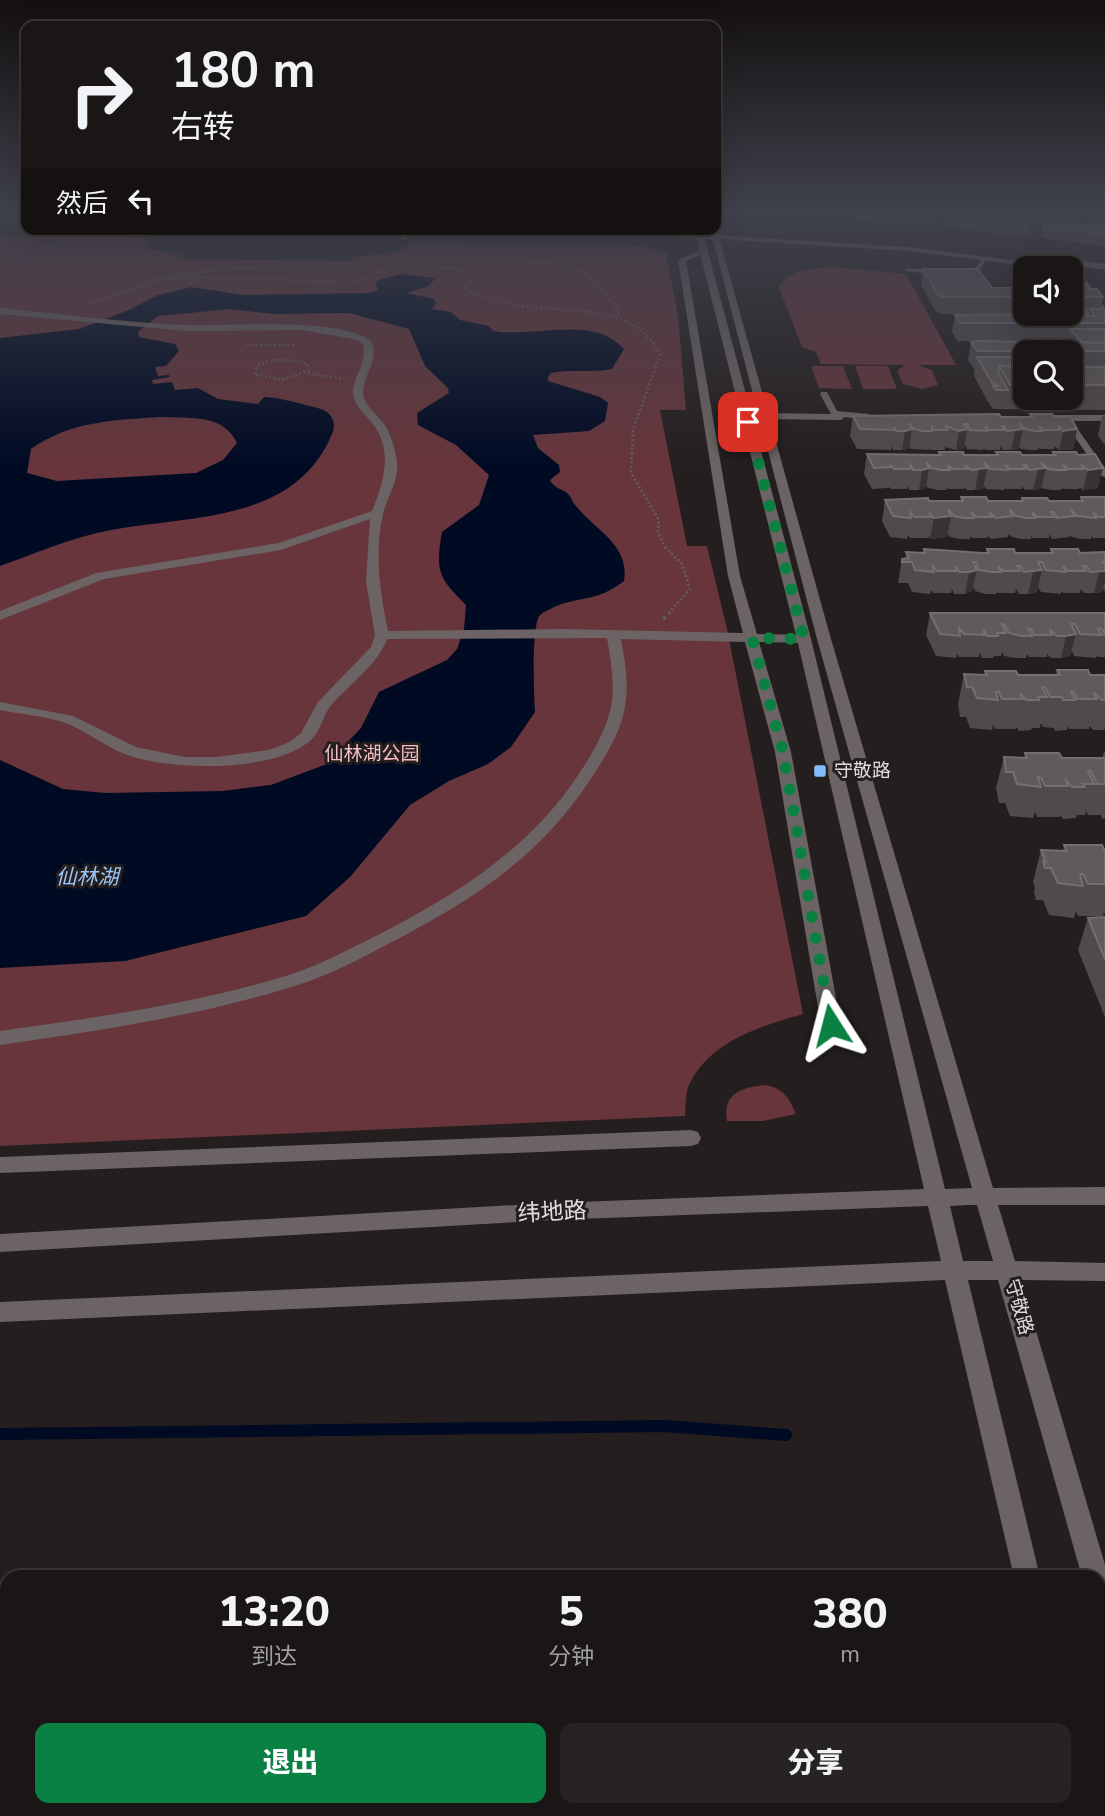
<!DOCTYPE html>
<html lang="zh">
<meta charset="utf-8">
<style>
:root{--surface:#1b1616;--page:#282323;--text:#f1f3f6;--muted:#a09fa1;--line:#393535;--accent:#0b8043}
body{margin:0;font-family:"Nunito Sans","Noto Sans SC",sans-serif;background:var(--page);color:var(--text);height:100vh;display:flex;flex-direction:column;font-size:26px;white-space:nowrap}
*{box-sizing:border-box;margin:0}
p{font-size:23px;color:var(--muted)}
.icon{flex:none;width:38px;height:38px;fill:none;stroke:currentColor;stroke-width:2;stroke-linecap:round;stroke-linejoin:round}
.map{position:relative;flex:1;overflow:hidden}
.details{position:absolute;left:0px;top:1570px;width:1106px;height:247px;display:flex;flex-direction:column;background:var(--surface);border-radius:21px 21px 0 0;box-shadow:0 7px 28px #0002,0 0 0 2px var(--line)}
.details>*{flex:none}
.guide{position:absolute;left:21px;top:21px;width:700px;height:214px;border-radius:14px;box-shadow:0 7px 28px #0002,0 0 0 2px var(--line);background:#1b1616;color:var(--text);overflow:hidden}
.controls{position:absolute;left:1013px;top:256px;display:grid;gap:14px}
.controls a{display:grid;place-items:center;width:70px;height:70px;border-radius:14px;background:var(--surface);box-shadow:0 7px 28px #0002,0 0 0 2px var(--line);font-size:35px}
.pin{position:absolute;display:grid;place-items:center;width:60px;height:60px;color:#fff;margin:-30px;border-radius:14px;box-shadow:0 4px 10px #0006}
.me{position:absolute;width:77px;margin:-38px;rotate:351deg;stroke-linejoin:round;filter:drop-shadow(0 0 5px #0008)}
.turn{display:flex;align-items:center;gap:24px;height:147px;padding:0 35px;font-size:32px}
.turn .icon{width:91px;height:91px;stroke-width:2.5}
.turn b{display:block;font-size:49px;line-height:60px}
.then{display:flex;align-items:center;height:66px;padding:0 35px;background:#0003;gap:14px;font-size:26px}
.eta{display:flex;justify-content:space-evenly;align-items:center;height:119px;text-align:center}
.eta b{font-size:42px;font-weight:800;line-height:49px}
.action{display:flex;gap:14px;margin-top:auto;padding:14px 35px}
.action a{flex:1;height:80px;border-radius:14px;background:var(--accent);color:#fff;font-size:28px;font-weight:800;line-height:80px;text-align:center}
.action a+a{background:var(--page);color:var(--text)}
.map>svg:first-child{display:block}
</style>
<div class="map">
<svg width="1105" height="1816" viewBox="0 0 1105 1816">
<rect width="100%" height="100%" fill="#241e1e"/>
<!-- green -->
<path fill="#67353b" d="M0 236 148 238 147 249 182 255V259L351 261 354 257 398 252 412 242 644 246 666 253 678 316 686 410H660L687 546H707L727 629 803 1014C761 1026 711 1041 690 1083 685 1092 686 1106 685 1116L0 1146Z
M832 267 906 274 956 365H918L932 370 938 385 922 389 903 384 897 370 906 365 821 364 816 352 802 347 779 287C788 269 814 269 832 267Z
M811 366H843L852 389 819 388Z
M855 366H888L897 389H863Z
M766 1085C784 1089 789 1098 796 1114L763 1121H727C722 1093 742 1087 766 1085Z
M0 1595H7V1769H0Z
M7 1784V1810H121L130 1816H0V1785Z"/>
<!-- water -->
<path fill="#000a23" fill-rule="evenodd" d="M401 274 436 278 427 287 406 293 434 299 436 303 432 309 451 312 460 320 489 326 493 331C534 338 593 314 624 349L612 369C592 373 572 369 551 373L548 377V381L600 397 608 403 605 421 589 431 533 435 538 448 559 465 560 472 550 480C554 488 560 488 567 493 571 496 572 502 576 506 595 530 630 545 624 581 595 603 583 595 554 607 551 609 543 612 540 615 531 625 534 696 535 712L511 747 488 764 449 781 410 805 350 877 306 916 125 961 0 968V760L63 789 105 793 222 791 271 785 327 764 361 728 379 692 447 660 457 649 464 629 466 605C439 578 435 572 442 532L479 505 489 475 456 445 418 425 417 413 449 393 448 388 425 366 409 329 349 313 274 314 230 309 158 316 138 332 139 337 175 344 179 351 166 366 155 367 158 376 169 375 170 377 152 380 153 384 172 382 175 390 198 388 218 399 258 404 264 397C283 398 302 404 321 409 332 413 337 423 332 434 295 523 191 515 111 530 73 537 36 553 0 566V338L79 329 129 310 158 295 191 287 244 295 367 293 379 290 375 285 378 280ZM161 417C189 419 223 413 237 443L223 460 196 473 57 481 27 473 31 449C70 421 115 420 161 417Z"/>
<g fill="none" stroke-linecap="round" stroke-linejoin="round">
<!-- stream -->
<path stroke="#000a23" stroke-width="12" d="M0 1434 664 1426 786 1435"/>
<!-- path-far1 -->
<path stroke="#645e5e" stroke-width="2.5" stroke-dasharray="2 2.5" stroke-linecap="butt" d="M0 257 63 244 85 229
M169 277 225 268 366 264 409 257 562 264 589 276 619 311 618 318
M159 279 218 277 348 283 387 269 416 266 451 268 469 275 471 279 464 289C482 296 502 303 521 306 568 312 637 304 660 355L633 430 631 473 659 520 658 532 665 547 682 564 690 589 668 614
M90 304 160 279
M247 345H295
M277 360 299 361 308 365V371L281 380 254 374 258 365Z
M308 373 344 379"/>
<!-- path -->
<path stroke="#645e5e" stroke-width="3.5" stroke-dasharray="3.5 4.5" stroke-linecap="butt" d="M663 619 670 613"/>
<!-- service -->
<path fill="#6c6464" fill-rule="evenodd" d="M160 229H167L161 235H157Z
M408 229 412 231 406 240H402Z
M984 256 987 258 979 271 988 283 984 285 973 271Z
M1021 260 1024 262 1019 273 1026 282V289L1012 273Z
M907 268 940 271 943 273 940 275 905 271Z
M1071 286 1092 292 1105 308V314L1086 296 1071 290Z
M821 392H827L837 411 869 414 873 417 869 420 845 417 841 420 764 419 760 416 764 413 831 414 820 394Z
M1105 415V421H1054L1050 418 1054 415Z
M1071 428H1077L1105 468V477L1102 476 1070 430Z
M252 1810H276L275 1816H251Z
M915 1810H939L941 1816H917Z"/>
<!-- minor -->
<path fill="#6c6464" fill-rule="evenodd" d="M701 250 708 252 686 261 740 576 757 634 804 635 811 639 804 643 759 642 791 752 841 1025 838 1030H824L821 1025 775 752 745 642 621 639C625 661 629 684 625 707 621 731 607 754 594 774 542 856 473 900 388 944 362 958 335 972 307 982 207 1015 103 1030 0 1045V1031C98 1017 197 1004 292 974 320 965 347 950 374 937 454 896 528 851 579 774 592 754 606 731 611 707 615 684 611 661 607 638L387 639C378 664 350 684 332 704 323 714 321 731 311 740 275 773 168 771 125 754 104 746 85 730 63 722 43 716 20 714 0 710V702L73 716 136 747 184 757H216L269 750 290 742 301 733 318 702 371 647 375 635 366 582 370 519 281 550 104 579 0 620V611L96 573 279 543 372 511C383 484 393 454 375 427 368 416 352 406 353 391 354 373 368 363 363 344L358 340 302 330 186 331 0 314V308C62 314 125 323 187 325 232 327 336 316 371 341 380 361 364 372 363 392 363 406 379 415 386 427 391 435 396 452 397 463 399 481 387 497 383 514 374 553 380 592 388 631L563 629 743 633 728 576 678 260Z
M691 1130 698 1132 701 1138 698 1144 691 1146 0 1173V1157Z"/>
<!-- tertiary -->
<path fill="#6c6464" fill-rule="evenodd" d="M0 217H26V221H0Z
M325 229 700 234 908 247 1073 268H1045L908 251 700 238Z
M1060 258 1105 264V270L1057 263Z"/>
<!-- secondary -->
<path fill="#6c6464" fill-rule="evenodd" d="M716 227 831 639 993 1188 1105 1187V1205H998L1015 1261 1105 1263V1281L1021 1280 1105 1565V1626L1099 1623V1577H1082L998 1280H968L1040 1577H1014L945 1280 0 1322V1302L941 1261 928 1206 552 1220 0 1252V1234L552 1203 924 1189 797 639 694 229H702L811 639 945 1189 972 1188 817 639 710 229ZM967 1205H977L993 1261H963L950 1206Z
M1069 1810H1099L1101 1816H1071Z"/>
</g>
<!-- wall -->
<path fill="#514a4a" fill-rule="evenodd" d="M761 212H840V218Z
M854 212H935L932 225 853 219Z
M995 212H1080L1078 219 1076 223 1089 225 1091 216 1105 212V246L1041 238 1043 227 1046 222 1032 220 1030 230 1025 237 946 227 947 216 995 215Z
M923 269 992 288H1026V313H1071V282L1091 289 1103 297 1101 309H1105V410L993 409 990 405V403L988 402 974 376 975 369H974L968 360 971 342 976 341H957L952 332 955 315 1054 314H942L936 312 921 285ZM996 341H1068L1069 342ZM1026 352H1071V397H1026Z
M1030 414 1055 417 1077 429 1073 449 1059 450 1055 446 1054 449H1040L1038 448V450H1030L1021 449 1019 447V449L1003 450 1001 446 1000 450H985L984 448 983 450 967 449 965 445 964 449 956 450 945 447V450H930L929 447V450L911 449 909 447V449L902 450H893L891 446V450L857 449 850 436 853 416 1029 417Z
M1102 416H1105V445L1098 436Z
M939 452 964 455H996V452L1022 455H1052L1053 452 1078 455 1095 454 1098 488 1083 490 1079 487V489H1063L1062 488 1061 490H1053L1044 489 1042 487 1041 489 1025 490 1022 486V489H1006L1005 488 1004 490 986 489 984 486 983 489 975 490H967L964 487V489H948L947 488 946 490H938L928 488 926 486V488L919 490H909L908 486 907 489H891L888 487V488L872 489 864 474 867 454 939 455Z
M961 497 988 501H1021L1022 498 1049 501H1080L1081 497H1105V538H1093L1092 536 1091 539H1082L1072 537 1070 535 1069 537 1052 539 1050 534 1049 538H1033L1031 536V539H1021L1012 537 1009 534 1008 537 991 539 988 536 987 538H972L970 536V539H960L950 537 948 534 947 537 930 539 928 536V538H910L908 535 907 539 890 537 882 521 885 500 961 501Z
M924 549 986 553 987 549 1015 553H1050L1051 549 1080 553 1105 552V592L1103 588 1102 592 1094 593H1084L1081 589 1080 593H1063L1061 591V594L1041 592 1038 587 1037 592 1028 594H1019L1016 589 1015 593H998L997 591 996 594H986L975 591 973 587 972 591 965 594H954L952 589 951 593H933L931 590 930 594 912 592 908 583H898L902 559H905L906 552 923 553Z
M930 613H1105V657H1098L1097 655 1096 658 1074 656 1072 651 1070 656 1061 658H1051L1047 654V657H1029L1027 654 1026 658H1016L1004 656 1002 652 1001 656H994L993 658H982L980 653 979 657H959L957 654 956 658 936 656 926 635Z
M1057 670 1090 675H1105V728L1104 730H1094L1089 726V729H1069L1068 726 1067 730 1055 731 1054 728 1043 727 1041 723 1040 728H1032L1031 730 1019 731 1016 727V729H995L993 725 992 730 970 728 966 717H960L958 704 964 674 984 675 985 671 1018 675H1056Z
M1104 752H1105V818L1102 819 1101 815H1088L1086 811 1085 815H1077L1076 818 1063 819 1060 815V817H1037L1035 812 1033 818 1010 816 1005 803H999L996 788 1004 757 1024 758 1025 753 1062 758H1102Z
M1064 845 1105 851V915L1104 912 1103 916H1078L1076 911 1074 918 1049 915 1043 900H1036L1034 893 1035 888 1033 882 1041 850 1063 851Z
M1105 917V1017L1078 950 1088 918Z
M839 1810H917L918 1816H840Z"/>
<!-- shaded-wall -->
<path fill="#383232" d="M1078 212H1080L1078 219 1074 225Z
M1032 220 1030 230 1025 237 1027 226Z
M912 429 909 449 902 450 905 431Z
M967 429 964 449 956 450 959 431Z
M1023 429 1019 449 1011 450 1015 431Z
M1077 429 1073 449 1059 450 1063 431Z
M929 468 926 488 919 490 922 470Z
M987 468 983 489 975 490 979 470Z
M1046 468 1041 489 1033 490 1038 470Z
M1103 468 1098 488 1083 490 1088 470Z
M951 516 947 537 930 539 934 518Z
M977 570 972 591 965 594 969 572Z
M1042 570 1037 592 1028 594 1033 572Z
M1105 571V581L1102 592 1094 593 1099 572Z
M1076 634 1070 656 1061 658 1066 636Z
M419 1810H424V1816H418Z"/>
<!-- building -->
<path fill="#605a5a" stroke="#746e6e" stroke-width="2" d="M904 212H934L933 215Z
M951 212H980L1032 220 1027 226 947 216Z
M1056 212H1078L1077 215Z
M1093 212H1105V218L1091 216Z
M1054 220 1105 227V235L1043 227 1047 221Z
M923 269H978L992 288H1026V297H945L938 295Z
M1071 282H1086L1091 289H1071Z
M1071 289H1097L1103 297H1071Z
M1071 308 1084 309 1089 315 1060 314 1059 313H1071Z
M1090 309H1105V323H960L955 315 1065 314 1095 316Z
M1070 329H1105V343L1082 342Z
M977 341 1105 343V351H977L971 342Z
M977 357H1026V367L999 366 998 372 1008 390H996L993 386H999L992 383Z
M999 366 1026 367V385H1010Z
M1071 367H1105V385H1071Z
M999 414 1001 417H1032L1030 414H1052L1055 417 1070 416 1077 429 1063 431 1059 426V430H1044L1039 426 1042 431H1034L1025 429 1019 423 1023 429 1007 431 1004 426H1002L1004 430H989L985 426 987 431 970 430 967 424H964L967 429 959 431 946 426 948 430H934L932 426V431H923L914 429 909 423 912 429 905 431H896L894 427V430L860 429 853 416Z
M939 452H963L964 455H998L996 452H1020L1022 455H1055L1053 452H1076L1078 455 1095 454 1103 468 1088 470 1081 465 1083 469H1068L1063 465 1066 470H1058L1048 469 1041 462 1046 468 1029 470 1026 465H1024L1026 469H1010L1006 465 1008 470 990 469 984 462 987 468 971 470 965 465 967 469H952L948 465 950 470H941L931 468 926 462 929 468 922 470H913L911 465 910 469H894L890 465 891 467 874 468 867 454 941 455Z
M961 497H986L988 501H1023L1022 498H1047L1049 501H1083L1081 497H1105V517H1098L1093 512 1096 518 1077 516 1070 509 1075 516 1057 518 1054 512H1051L1054 517H1037L1032 512 1035 518H1026L1016 516 1009 509 1013 516 996 518 989 512 992 517H976L971 512 974 518H964L954 516 948 509 951 516 934 518 929 513 931 517H914L910 512 911 518 893 516 885 500 928 498 929 501H963Z
M924 549 982 553H989L987 549H1014L1015 553H1053L1051 549H1078L1080 553 1105 552V562H1103L1105 565V571L1090 572 1086 566H1083L1086 571H1068L1063 566 1066 572 1046 570 1042 562H1038L1042 570 1024 572 1020 566H1017L1020 571H1003L998 566 1001 572H991L979 570 976 562H973L977 570 969 572H959L956 566V571H937L933 566 934 572 915 570 912 562H902V559L909 558 906 552 925 553Z
M930 613H1105V635L1101 628 1098 629 1102 635 1080 634 1075 624H1071L1076 634 1066 636H1057L1049 629 1052 635H1034L1031 629H1028L1032 636H1021L1009 633 1004 624H1002L1006 633H997L998 636H987L984 629V635L964 634 959 628 960 636 940 634Z
M1057 670H1088L1090 675H1105V700H1102L1093 692 1097 699H1077L1074 692H1071L1075 700H1063L1062 697H1050L1045 687H1042L1047 697H1038L1039 700H1026L1020 693 1023 699H1002L999 692H996L998 700 977 698 972 687H967L964 674 987 675 985 671H1016L1018 675H1060Z
M1025 753H1059L1062 758H1105V784H1097L1091 771H1088L1094 784H1083L1085 787H1072L1065 778 1068 786H1045L1041 778 1038 777 1041 787 1017 784 1013 772H1006L1004 757 1027 758Z
M1064 845H1102L1105 851V884H1088L1083 874H1080L1083 886 1058 883 1051 868H1045L1043 861 1046 862 1041 850 1067 851Z
M1105 917V959L1088 918Z
M283 1810H419L418 1816H283Z
M852 1810H917L918 1816H853Z"/>
<!-- sky -->
<linearGradient id="sky" x2="0" y2="1"><stop stop-color="#141010"/><stop offset="0.45" stop-color="#3f414c"/><stop offset="1" stop-color="#3f414c" stop-opacity="0"/></linearGradient>
<rect width="1105" height="467" fill="url(#sky)"/>
<g fill="none" stroke-linecap="round" stroke-linejoin="round">
<!-- route -->
<path stroke="#0b8043" stroke-width="12" stroke-dasharray="0 21.6" d="M748 422 804 639 752 638 783 752 831 1025"/>
</g>
<!-- markers -->
<rect fill="#84bcfb" stroke="#241e1e" stroke-width="2.5" x="813" y="764" width="14" height="14" rx="3.5"/>
<g text-anchor="middle" dominant-baseline="central" stroke-width="6" stroke-linejoin="round" paint-order="stroke">
<!-- park labels -->
<g font-size="19" fill="#f6bec2" stroke="#241e1e">
<text x="372" y="754">仙林湖公园</text>
</g>
<!-- poi labels -->
<g font-size="19" fill="#e1dcdc" stroke="#241e1e" text-anchor="start">
<text x="834" y="771">守敬路</text>
</g>
<!-- street labels -->
<g font-size="19" fill="#e1dcdc" stroke="#241e1e">
<text transform="translate(1019 1307) rotate(74)">守敬路</text>
</g>
<!-- water labels -->
<g font-size="21" font-style="italic" fill="#9ac6f8" stroke="#241e1e">
<text x="87" y="877">仙林湖</text>
</g>
<!-- near-street labels -->
<g font-size="23" fill="#e1dcdc" stroke="#241e1e">
<text transform="translate(552 1212) rotate(-3)">纬地路</text>
</g>
</g>
</svg>
<div class="controls">
<a><svg class="icon" aria-label="sound" viewBox="0 0 24 24"><path d="M4 9h4l5-4v14l-5-4H4zM17 9q2 3 0 6"/></svg></a>
<a><svg class="icon" aria-label="search" viewBox="0 0 24 24"><circle cx="10" cy="10" r="6"/><path d="M15 15l6 6"/></svg></a>
</div>
<div class="pin" style="left:748px;top:422px;background:#d93025"><svg class="icon" aria-label="arrive" viewBox="0 0 24 24"><path d="M6 21V4h12l-3 4 3 4H6"/></svg></div>
<svg class="me" style="left:831px;top:1025px" viewBox="-20 -20 40 40"><path d="M0-17L14 15 0 8-14 15z" fill="#0b8043" stroke="#fff" stroke-width="4"/></svg>
<div class="guide">
<div class="turn"><svg class="icon" aria-label="right" viewBox="0 0 24 24"><path d="M7 20v-9h11M14 6l5 5-5 5"/></svg><div><b>180 m</b>右转</div></div>
<div class="then">然后<svg class="icon" aria-label="left" viewBox="0 0 24 24"><path d="M17 20v-9H6M10 6l-5 5 5 5"/></svg></div>
</div>
<section class="details">
<div class="eta">
<div><b>13:20</b><p>到达</p></div>
<div><b>5</b><p>分钟</p></div>
<div><b>380</b><p>m</p></div>
</div>
<div class="action"><a>退出</a><a>分享</a></div>
</section>
</div>
